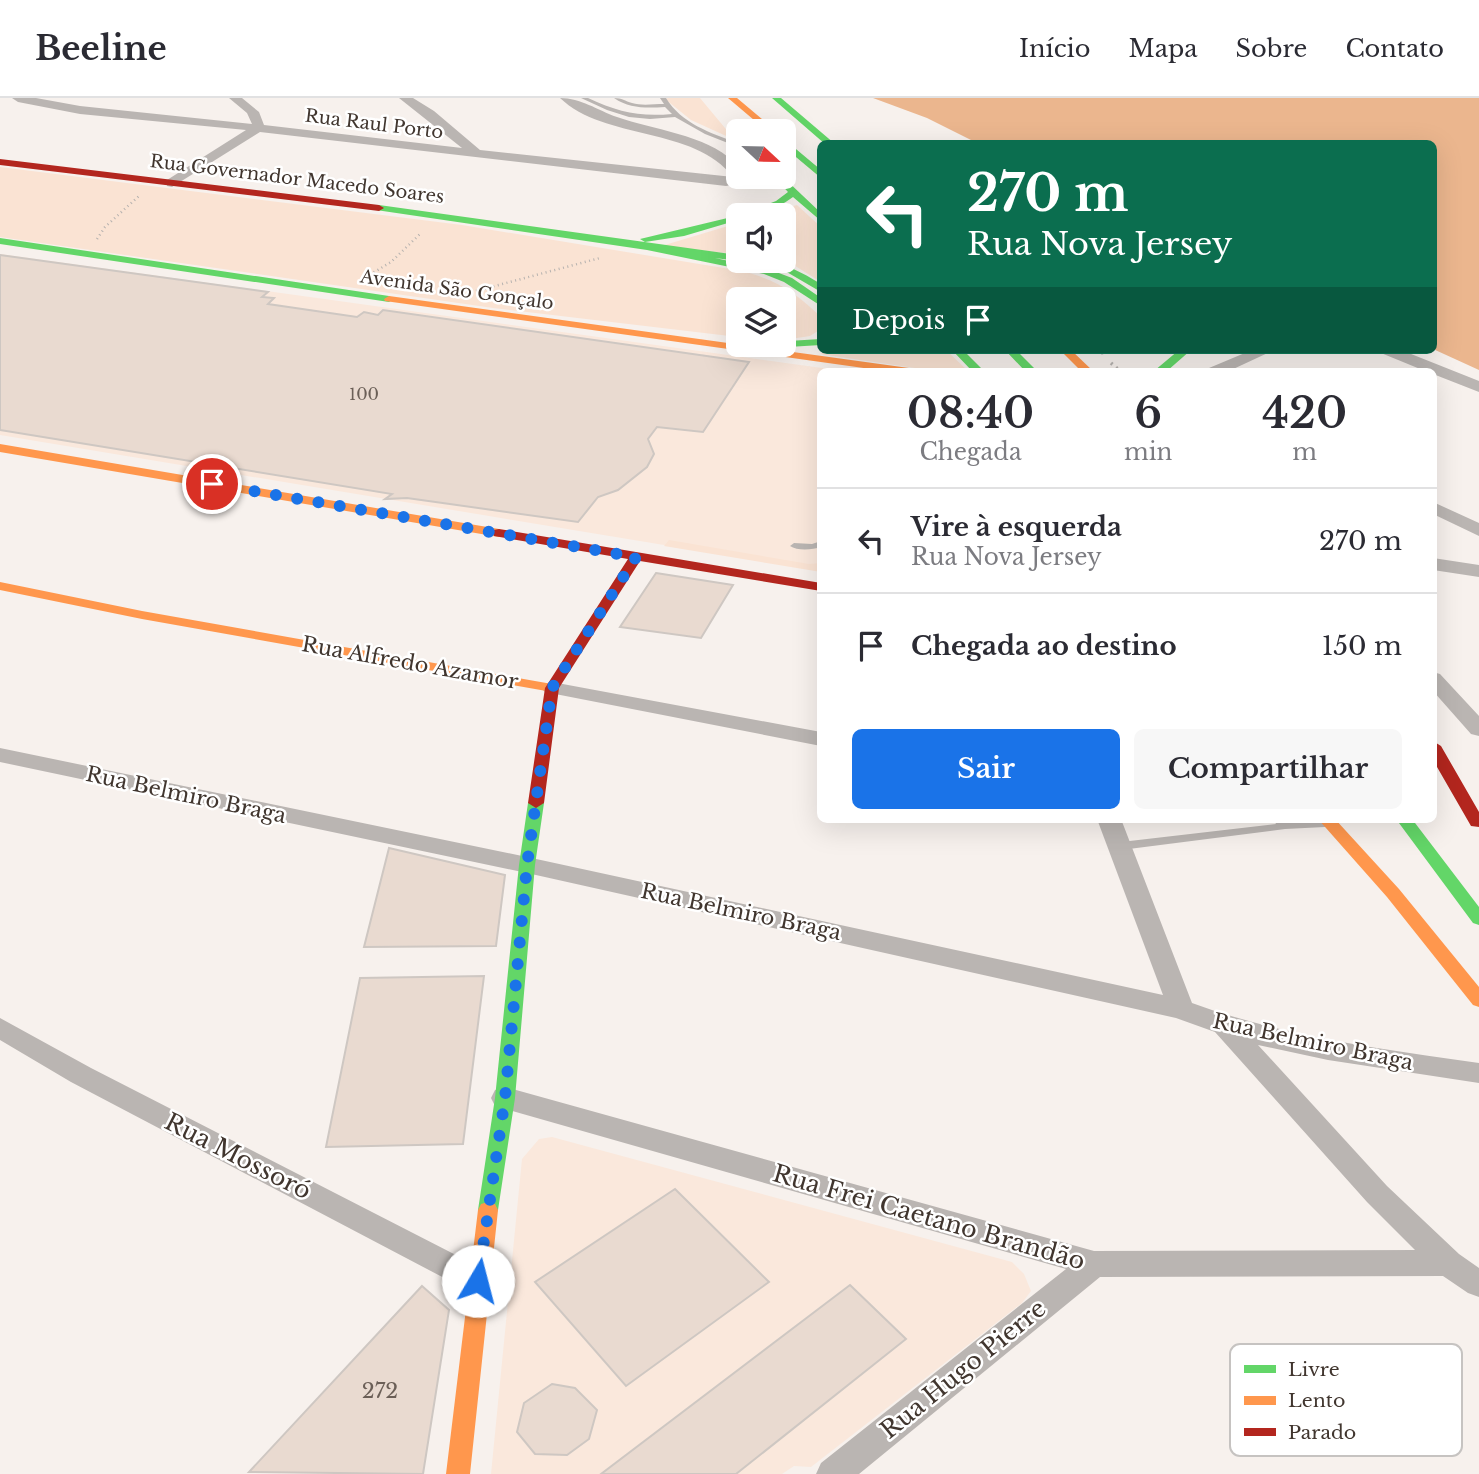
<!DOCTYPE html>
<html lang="pt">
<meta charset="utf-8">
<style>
:root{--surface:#fff;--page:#f7f7f7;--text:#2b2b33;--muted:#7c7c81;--line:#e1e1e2;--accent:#1a73e8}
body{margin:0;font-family:"Libre Baskerville",serif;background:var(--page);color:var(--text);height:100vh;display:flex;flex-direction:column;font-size:26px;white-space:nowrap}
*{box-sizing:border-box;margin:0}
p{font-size:23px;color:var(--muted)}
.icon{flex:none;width:38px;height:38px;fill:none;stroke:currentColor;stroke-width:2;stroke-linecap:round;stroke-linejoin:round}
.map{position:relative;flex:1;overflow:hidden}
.details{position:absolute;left:817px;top:270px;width:620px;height:455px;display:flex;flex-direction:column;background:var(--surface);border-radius:10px;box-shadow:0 7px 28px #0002}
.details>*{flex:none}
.banner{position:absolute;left:817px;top:42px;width:620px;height:214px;border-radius:10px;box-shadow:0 7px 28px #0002;background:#0b6e4f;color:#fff;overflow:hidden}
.needle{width:46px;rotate:112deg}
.buttons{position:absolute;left:726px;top:21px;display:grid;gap:14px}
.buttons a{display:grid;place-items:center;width:70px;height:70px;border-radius:10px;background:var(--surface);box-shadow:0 7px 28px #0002;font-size:35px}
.pin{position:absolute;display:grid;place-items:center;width:60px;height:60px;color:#fff;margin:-30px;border:4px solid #fff;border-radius:50%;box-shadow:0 2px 7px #0007}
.me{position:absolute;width:77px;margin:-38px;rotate:8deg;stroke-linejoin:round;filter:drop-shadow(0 0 5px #0008)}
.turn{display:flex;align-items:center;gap:24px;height:147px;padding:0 35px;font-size:32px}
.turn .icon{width:91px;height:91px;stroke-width:2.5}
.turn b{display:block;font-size:49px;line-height:60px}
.then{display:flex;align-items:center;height:66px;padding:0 35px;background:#0003;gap:14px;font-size:26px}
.eta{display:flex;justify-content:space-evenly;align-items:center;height:119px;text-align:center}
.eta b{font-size:42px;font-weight:600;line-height:49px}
.primary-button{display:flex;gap:14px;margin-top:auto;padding:14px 35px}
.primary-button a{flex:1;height:80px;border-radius:10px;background:var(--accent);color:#fff;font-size:28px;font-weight:600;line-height:80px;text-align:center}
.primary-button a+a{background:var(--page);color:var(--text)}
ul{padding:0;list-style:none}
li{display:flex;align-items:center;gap:21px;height:105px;padding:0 35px;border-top:2px solid var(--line)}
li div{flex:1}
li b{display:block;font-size:26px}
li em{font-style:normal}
header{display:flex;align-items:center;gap:42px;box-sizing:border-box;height:98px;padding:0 35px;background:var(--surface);border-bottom:2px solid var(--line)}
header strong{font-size:33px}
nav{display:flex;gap:38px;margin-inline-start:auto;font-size:24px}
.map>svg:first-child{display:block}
</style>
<header>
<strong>Beeline</strong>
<nav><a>Início</a><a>Mapa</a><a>Sobre</a><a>Contato</a></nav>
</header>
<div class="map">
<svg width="1479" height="1376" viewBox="0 0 1479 1376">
<rect width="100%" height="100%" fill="#f7f1ed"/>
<!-- built -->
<path fill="#fae8dc" d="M0 156 844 273H821V473L0 337Z
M552 1039 1012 1164 1024 1176 1031 1193 1022 1205 811 1369 794 1368 782 1376H491L522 1061 539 1041Z"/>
<!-- green -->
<path fill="#fae3d3" d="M668 0H700L735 42 691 22 665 1Z
M0 69 462 127 742 173C777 182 795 194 821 219V231L810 238 784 242V201H738V239L493 210 0 139Z
M797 107 821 129V184L792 166 779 163H784V117H763Z
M738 125V156L658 149Z
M830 252H946L968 273H935L820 256Z
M669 442 809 466 821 465V474L664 448Z"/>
<!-- water -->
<path fill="#ebb68e" d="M873 0H1479V272L1433 251V46L977 45 927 20Z"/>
<!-- building -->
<path fill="#e9dad0" stroke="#cec7c2" stroke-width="2" d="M0 157 268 194 262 199 274 200 268 206 357 219 364 214 378 217 383 212 749 264 703 334 657 329 648 341 654 356 647 369 618 392 598 399 578 424 407 400 385 401 392 396 0 332Z
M656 475 733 487 701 540 620 529Z
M389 750 505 777 496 848 364 849Z
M484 878 463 1046 326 1049 360 880Z
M675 1091 769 1184 626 1288 535 1184Z
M850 1187 906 1241 736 1376H601Z
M422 1188 449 1212 423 1376 249 1374Z
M552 1286 575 1290 597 1312 589 1341 567 1357 535 1356 517 1334 524 1305Z"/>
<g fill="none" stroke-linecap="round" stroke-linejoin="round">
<!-- path-far1 -->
<path stroke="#b6b2af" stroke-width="2.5" stroke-dasharray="1 3.5" stroke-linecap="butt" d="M97 141 105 129 139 98
M366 179 391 164 421 135
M476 193 600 160"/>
<!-- path -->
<path stroke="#b6b2af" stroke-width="3.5" stroke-dasharray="2 4.5" stroke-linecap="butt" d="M1101 255 1112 252
M1111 265 1120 273"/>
<!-- lane -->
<path fill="#bab5b2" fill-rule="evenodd" d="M581 0H588C618 14 639 19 672 16L665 9C647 10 630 11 614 0 622 0 625 3 632 5 642 8 653 6 664 6L660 0H666C681 25 710 35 738 45V49L705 36 675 19 650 21 629 19 607 12Z
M821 443V449C812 452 797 453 790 448L794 445 812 446Z
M1273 721H1284L1288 724 1325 723 1330 726 1325 729 1285 731 1121 752 1116 748 1121 744 1276 726Z"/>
<!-- street -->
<path fill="#bab5b2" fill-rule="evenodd" d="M12 0H36L80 8 252 26 247 15 229 0H242L259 14 264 27 462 50 399 0H413L434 13 480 52 733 79C694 28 605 43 560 0 581 0 597 12 617 19 653 32 705 36 734 64 739 68 738 73 738 79H746L742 85 726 88 260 34 172 89 167 88V82L246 32 80 16 18 4Z
M1252 252H1274L1229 273H1207L1209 270Z
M1379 252H1401L1479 283V294L1433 276V273H1425L1381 255Z
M1433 404 1479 425V438L1433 416Z
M1433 460 1479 467V479L1433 472Z
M1433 574 1440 576 1479 618V638L1471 636 1433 593Z
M552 584 821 634V648L545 594 541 590 545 586Z
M0 650 527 759 1163 897 1097 721H1121L1192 905C1285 939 1381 951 1479 965V985L1328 962 1258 947 1387 1088 1459 1156 1479 1170V1199L1468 1195 1443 1178 1100 1179 859 1376H816L821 1365 1066 1171 505 1011 495 1008 491 1000 495 992 505 989 1094 1153 1415 1152 1367 1104 1215 934 1176 920 527 775 0 664Z
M0 920 91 970 489 1174 493 1183 489 1192 478 1196 467 1192 71 984 0 942Z"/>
<!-- fast -->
<path fill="#63d668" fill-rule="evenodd" d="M772 0H781L835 46H825Z
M784 41 821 72V80L784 49Z
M774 79H783L821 115V123L793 99C777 111 759 117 738 117V122L684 138 645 144 640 141 740 117 776 103 788 94Z
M379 107 738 157V163L715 160 771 172 792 180 821 200V208L784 184 764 176 647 152 376 112V108Z
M0 140 389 198 394 201 389 204 0 146Z
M754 163C780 162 799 173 821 186V194L785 173Z
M821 241V247L788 249 783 247 788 243Z
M952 252H963L984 273H972Z
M1005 252H1016L1037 273H1025Z
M1179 252H1191L1167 273H1154Z
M536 700 544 705 535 767 515 1000 498 1112 495 1118 488 1120 481 1118 478 1112 495 1000 519 767 528 705Z
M1396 721H1412L1479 809V827L1473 825Z"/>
<!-- slow -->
<path fill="#ff974d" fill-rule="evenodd" d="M728 0H737L776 33H767Z
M389 198 909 270 915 273H885L385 203 384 201Z
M1060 252H1071L1093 273H1081Z
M0 346 499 431 505 435 499 439 0 354Z
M0 484 142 513 552 586 559 590 552 594 142 521 0 492Z
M1318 721H1335L1399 791 1479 889V909L1473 907 1387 799Z
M488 1104 495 1106 498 1112 470 1376H446L478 1112 481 1106Z"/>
<!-- jam -->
<path fill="#b3261e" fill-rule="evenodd" d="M0 61 379 107 384 110 379 113 0 67Z
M499 431 821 485V493L640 463 559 590 544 705 536 710 528 705 545 590 628 461 494 438V432Z
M1433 643 1441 648 1479 714V729L1471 728 1433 662Z"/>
</g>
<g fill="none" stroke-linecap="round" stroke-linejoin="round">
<!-- route -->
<path stroke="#1a73e8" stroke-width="12" stroke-dasharray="0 21.6" d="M212 386 636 459 552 590 527 767 505 1000 478 1183"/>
</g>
<g text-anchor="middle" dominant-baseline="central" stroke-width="5" stroke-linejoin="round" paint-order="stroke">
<!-- far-number labels -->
<g font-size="16" fill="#6b5f57">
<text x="364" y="296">100</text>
</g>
<!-- far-street labels -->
<g font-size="18" fill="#41362f" stroke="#fff">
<text transform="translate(374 26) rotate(7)">Rua Raul Porto</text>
<text transform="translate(297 81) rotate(7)">Rua Governador Macedo Soares</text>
<text transform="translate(457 192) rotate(8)">Avenida São Gonçalo</text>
</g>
<!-- street labels -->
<g font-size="21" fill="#41362f" stroke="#fff">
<text transform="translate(410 565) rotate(10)">Rua Alfredo Azamor</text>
<text transform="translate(186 697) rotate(12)">Rua Belmiro Braga</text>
<text transform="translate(741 814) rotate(12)">Rua Belmiro Braga</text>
<text transform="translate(1313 944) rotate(12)">Rua Belmiro Braga</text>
</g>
<!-- near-number labels -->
<g font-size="21" fill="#6b5f57">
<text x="380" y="1293">272</text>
</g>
<!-- near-street labels -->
<g font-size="24" fill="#41362f" stroke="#fff">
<text transform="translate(238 1058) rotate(27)">Rua Mossoró</text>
<text transform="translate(929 1119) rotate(16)">Rua Frei Caetano Brandão</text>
<text transform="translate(963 1271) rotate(-39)">Rua Hugo Pierre</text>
</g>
</g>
<!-- legend -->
<rect x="1230" y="1246" width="232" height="112" rx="10" fill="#fff" stroke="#c6c3c1" stroke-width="2"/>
<rect x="1244" y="1267" width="32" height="8" fill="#63d668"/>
<rect x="1244" y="1298" width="32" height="9" fill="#ff974d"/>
<rect x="1244" y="1330" width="32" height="8" fill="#b3261e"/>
<g font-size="19" fill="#41362f">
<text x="1288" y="1278">Livre</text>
<text x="1288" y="1309">Lento</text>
<text x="1288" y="1341">Parado</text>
</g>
</svg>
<div class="buttons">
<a><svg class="needle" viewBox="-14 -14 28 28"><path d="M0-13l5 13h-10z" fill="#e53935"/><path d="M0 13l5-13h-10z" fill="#7c7c81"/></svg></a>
<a><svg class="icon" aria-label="sound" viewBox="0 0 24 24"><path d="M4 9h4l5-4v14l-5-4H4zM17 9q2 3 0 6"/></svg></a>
<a><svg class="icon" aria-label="layers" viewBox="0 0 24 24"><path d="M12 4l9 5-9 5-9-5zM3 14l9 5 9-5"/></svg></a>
</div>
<div class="pin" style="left:212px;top:386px;background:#d93025"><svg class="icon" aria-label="arrive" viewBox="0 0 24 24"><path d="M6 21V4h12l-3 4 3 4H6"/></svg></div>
<svg class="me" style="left:478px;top:1183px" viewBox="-20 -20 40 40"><circle r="19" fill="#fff"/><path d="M0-13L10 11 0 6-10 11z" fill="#1a73e8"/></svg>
<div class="banner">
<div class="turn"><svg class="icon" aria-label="left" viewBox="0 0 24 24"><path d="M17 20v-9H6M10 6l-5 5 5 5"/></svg><div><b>270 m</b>Rua Nova Jersey</div></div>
<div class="then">Depois<svg class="icon" aria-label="arrive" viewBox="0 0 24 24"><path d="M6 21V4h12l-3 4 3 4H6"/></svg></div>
</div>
<section class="details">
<div class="eta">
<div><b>08:40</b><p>Chegada</p></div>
<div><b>6</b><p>min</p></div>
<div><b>420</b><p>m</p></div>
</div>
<ul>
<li><svg class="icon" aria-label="left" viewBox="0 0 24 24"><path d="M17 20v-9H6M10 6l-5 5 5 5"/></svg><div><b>Vire à esquerda</b><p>Rua Nova Jersey</p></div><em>270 m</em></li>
<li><svg class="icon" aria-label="arrive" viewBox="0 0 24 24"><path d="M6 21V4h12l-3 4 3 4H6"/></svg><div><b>Chegada ao destino</b></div><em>150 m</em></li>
</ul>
<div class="primary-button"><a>Sair</a><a>Compartilhar</a></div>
</section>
</div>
